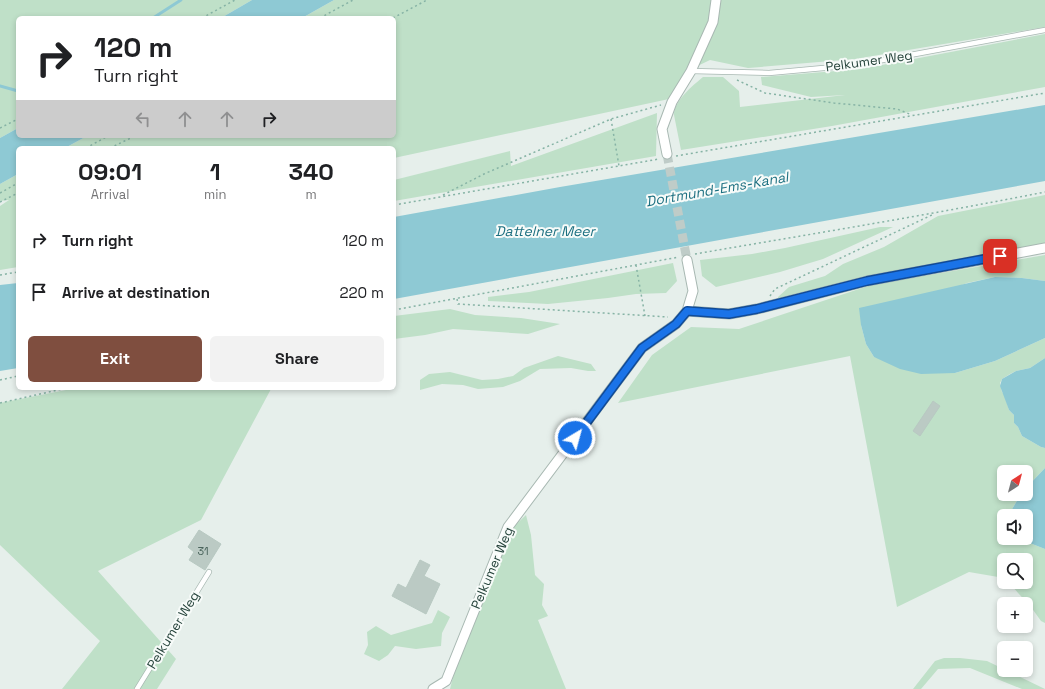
<!DOCTYPE html>
<meta charset="utf-8">
<style>
:root{--surface:#fff;--page:#f2f2f2;--text:#202124;--muted:#757577;--accent:#7f4e3f}
body{margin:0;font-family:"Space Grotesk",sans-serif;background:var(--page);color:var(--text);height:100vh;display:flex;flex-direction:column;font-size:15px;white-space:nowrap}
*{box-sizing:border-box;margin:0}
p{font-size:13px;color:var(--muted)}
.icon{flex:none;width:22px;height:22px;fill:none;stroke:currentColor;stroke-width:2;stroke-linecap:round;stroke-linejoin:round}
.map{position:relative;flex:1;overflow:hidden}
.panel{position:absolute;left:16px;top:146px;width:380px;height:244px;display:flex;flex-direction:column;background:var(--surface);border-radius:6px;box-shadow:0 2px 6px #0003}
.panel>*{flex:none}
.guide{position:absolute;left:16px;top:16px;width:380px;height:122px;border-radius:6px;box-shadow:0 2px 6px #0003;background:#fff;color:var(--text);overflow:hidden}
.needle{width:26px;rotate:36deg}
.fabs{position:absolute;left:997px;top:465px;display:grid;gap:8px}
.fabs a{display:grid;place-items:center;width:36px;height:36px;border-radius:6px;background:var(--surface);box-shadow:0 2px 6px #0003;font-size:20px}
.pin{position:absolute;display:grid;place-items:center;width:34px;height:34px;color:#fff;margin:-17px;border-radius:8px;box-shadow:0 2px 6px #0006}
.me{position:absolute;width:44px;margin:-22px;rotate:37deg;stroke-linejoin:round;filter:drop-shadow(0 0 3px #0008)}
.turn{display:flex;align-items:center;gap:14px;height:84px;padding:0 12px;font-size:18px}
.turn .icon{width:52px;height:52px;stroke-width:2.5}
.turn b{display:block;font-size:28px;line-height:34px}
.lanes{display:flex;align-items:center;height:38px;padding:0 12px;background:#0003;justify-content:center;gap:20px;direction:ltr}
.lanes .off{opacity:.35}
.eta{display:flex;justify-content:space-evenly;align-items:center;height:68px;text-align:center}
.eta b{font-size:24px;font-weight:600;line-height:28px}
.cta{display:flex;gap:8px;margin-top:auto;padding:8px 12px}
.cta a{flex:1;height:46px;border-radius:6px;background:var(--accent);color:#fff;font-size:16px;font-weight:600;line-height:46px;text-align:center}
.cta a+a{background:var(--page);color:var(--text)}
ul{padding:0;list-style:none}
li{display:flex;align-items:center;gap:12px;height:52px;padding:0 12px}
li div{flex:1}
li b{display:block;font-size:15px}
li em{font-style:normal}
.map>svg:first-child{display:block}
</style>
<div class="map">
<svg width="1045" height="689" viewBox="0 0 1045 689">
<rect width="100%" height="100%" fill="#e6efeb"/>
<!-- green -->
<path fill="#bfe0c8" d="M0 0H252L221 18H18V128L0 138Z
M334 0H1045V27L855 59 748 68 710 60 685 72 669 99 394 158V148H65L87 136H394V18H302Z
M1045 34V87L832 126 681 150 674 115C674 101 692 86 703 77H723L739 91 740 107 845 95 811 97 762 85 761 77 861 69Z
M657 113 656 156 394 201V180L510 151 511 166Z
M18 174V267L0 270V206L9 200 0 201V184Z
M1045 195V245L778 300V297L789 287 825 276 843 264 884 247 938 216Z
M880 227H893L823 259 780 272 716 287 702 276 700 260 752 254 785 248Z
M1045 255V281L1022 278 995 277 967 283 861 325 866 344 874 357 955 373 995 361 1045 338V358L1030 368 1016 371 1010 374 1002 379 1000 383 1002 392 1004 394 1009 410 1014 415V423L1018 427 1022 436 1041 447 1045 448V468L1026 488V472H1004V494H1021L1008 516H1004V538H1017L1045 549V623L1041 621 1031 607 1008 582H1026V560H1004V578L969 572 897 607 850 356 618 403 652 355 691 327 739 329 871 285Z
M673 263 677 281 666 293 636 294 608 298 548 304 488 301V297L529 292Z
M450 309 475 315 521 318 560 324 528 334 453 329 425 335 394 339V316Z
M558 356 591 364 596 371H588L571 368 540 369 520 381 503 387 478 389 463 385 442 384 420 390V380L429 374 450 372 482 380 498 379 513 376 524 368Z
M76 388H267L271 389 201 520 98 571 176 659 157 689H62L100 641 0 545V403Z
M526 515 531 535 535 575 544 584 542 605 548 616 538 620 566 689H450L453 677 509 531Z
M438 610 450 617 442 633 441 646 416 649 395 646 388 655 379 661 364 654 368 645 367 632 376 626 391 635 432 623Z
M944 658H960L987 661 1045 689H1022L970 668 938 669 921 689H913L935 661Z"/>
<!-- water -->
<path fill="#8ec9d4" d="M252 0H334L302 18H221Z
M1045 105V181L394 299V217L560 187Z
M18 128V136H87L65 148H18V174L0 184V138Z
M995 277 1022 278 1045 281V338L995 361 955 373 921 374 900 369 874 357 866 344 861 325 859 308Z
M18 283V368L0 371V285Z
M1045 358V448L1041 447 1022 436 1018 427 1014 423V415L1009 410 1000 386 1002 379 1016 371 1030 368Z
M1045 468V549L1017 538H1026V516H1008L1021 494H1026V488Z"/>
<g fill="none" stroke-linecap="round" stroke-linejoin="round">
<!-- stream -->
<path stroke="#8ec9d4" stroke-width="3" d="M153 18 181 0
M0 86 18 91"/>
</g>
<!-- building -->
<path fill="#bbcac4" stroke="#b8c9c2" d="M933 401 940 406 920 436 913 431Z
M199 530 221 544 205 570 189 560 194 552 188 547Z
M420 560 430 565 424 576 440 584 426 614 392 596 398 584 406 588Z"/>
<g fill="none" stroke-linecap="round" stroke-linejoin="round">
<!-- street-tunnel -->
<path stroke="#bfccc8" stroke-width="9" stroke-dasharray="9 4.5" stroke-linecap="butt" d="M667 154 687 260"/>
<defs>
<path id="lane" d="M691 71 769 73 856 65 1045 30
M137 689 209 572"/>
<path id="street" d="M667 154 662 129 672 102 691 71 713 22 716 0
M687 311 729 314 757 309 867 281 1045 248
M433 689 446 681 508 527 642 348 676 324 687 311 693 291 687 260"/>
</defs>
<!-- lane casing -->
<use href="#lane" stroke="#a8b8b2" stroke-width="6"/>
<!-- street casing -->
<use href="#street" stroke="#a8b8b2" stroke-width="11"/>
<!-- path -->
<path stroke="#86b3a5" stroke-width="1.5" stroke-dasharray="2 3" stroke-linecap="butt" d="M202 18 235 0
M320 18 353 0
M393 18 427 0
M737 80 765 93 834 103 897 109 912 115
M611 119 619 166
M0 128 18 119
M86 148 108 136
M110 148 135 136
M676 156 1045 93
M0 193 18 183
M443 195 484 174 611 119 661 105
M0 202 18 193
M394 205 659 159
M695 254C811 234 929 215 1045 192
M636 265 645 316
M0 275 18 272
M770 296 775 289 934 214
M457 299 458 304 668 317
M394 310 679 257
M0 380 18 376
M0 403 67 388"/>
<!-- lane -->
<use href="#lane" stroke="#fff" stroke-width="4.5"/>
<!-- street -->
<use href="#street" stroke="#fff" stroke-width="9"/>
</g>
<g fill="none" stroke-linecap="round" stroke-linejoin="round">
<defs>
<path id="route" d="M575 438 642 348 676 324 687 311 729 314 757 309 867 281 1000 256"/>
</defs>
<!-- route casing -->
<use href="#route" stroke="#114b97" stroke-width="10"/>
<!-- route -->
<use href="#route" stroke="#1a73e8" stroke-width="7"/>
</g>
<g text-anchor="middle" dominant-baseline="central" stroke-width="4" stroke-linejoin="round" paint-order="stroke">
<!-- number labels -->
<g font-size="11" fill="#4a645c">
<text x="203" y="551">31</text>
</g>
<!-- street labels -->
<g font-size="13" fill="#24423a" stroke="#f7fbf9">
<text transform="translate(869 61) rotate(-8)">Pelkumer Weg</text>
<text transform="translate(492 568) rotate(-67)">Pelkumer Weg</text>
<text transform="translate(173 630) rotate(-59)">Pelkumer Weg</text>
</g>
<!-- water labels -->
<g font-size="14" font-style="italic" fill="#1c6f80" stroke="#f7fbf9">
<text transform="translate(717 189) rotate(-10)">Dortmund-Ems-Kanal</text>
<text x="545" y="231">Dattelner Meer</text>
</g>
</g>
</svg>
<div class="fabs">
<a><svg class="needle" viewBox="-14 -14 28 28"><path d="M0-13l5 13h-10z" fill="#e53935"/><path d="M0 13l5-13h-10z" fill="#757577"/></svg></a>
<a><svg class="icon" aria-label="sound" viewBox="0 0 24 24"><path d="M4 9h4l5-4v14l-5-4H4zM17 9q2 3 0 6"/></svg></a>
<a><svg class="icon" aria-label="search" viewBox="0 0 24 24"><circle cx="10" cy="10" r="6"/><path d="M15 15l6 6"/></svg></a>
<a>+</a>
<a>−</a>
</div>
<div class="pin" style="left:1000px;top:256px;background:#d93025"><svg class="icon" aria-label="arrive" viewBox="0 0 24 24"><path d="M6 21V4h12l-3 4 3 4H6"/></svg></div>
<svg class="me" style="left:575px;top:438px" viewBox="-20 -20 40 40"><circle r="17" fill="#1a73e8" stroke="#fff" stroke-width="3"/><path d="M0-11L8 9 0 5-8 9z" fill="#fff"/></svg>
<div class="guide">
<div class="turn"><svg class="icon" aria-label="right" viewBox="0 0 24 24"><path d="M7 20v-9h11M14 6l5 5-5 5"/></svg><div><b>120 m</b>Turn right</div></div>
<div class="lanes"><svg class="icon off" aria-label="left" viewBox="0 0 24 24"><path d="M17 20v-9H6M10 6l-5 5 5 5"/></svg><svg class="icon off" aria-label="ahead" viewBox="0 0 24 24"><path d="M12 20V5M6 11l6-6 6 6"/></svg><svg class="icon off" aria-label="ahead" viewBox="0 0 24 24"><path d="M12 20V5M6 11l6-6 6 6"/></svg><svg class="icon" aria-label="right" viewBox="0 0 24 24"><path d="M7 20v-9h11M14 6l5 5-5 5"/></svg></div>
</div>
<section class="panel">
<div class="eta">
<div><b>09:01</b><p>Arrival</p></div>
<div><b>1</b><p>min</p></div>
<div><b>340</b><p>m</p></div>
</div>
<ul>
<li><svg class="icon" aria-label="right" viewBox="0 0 24 24"><path d="M7 20v-9h11M14 6l5 5-5 5"/></svg><div><b>Turn right</b></div><em>120 m</em></li>
<li><svg class="icon" aria-label="arrive" viewBox="0 0 24 24"><path d="M6 21V4h12l-3 4 3 4H6"/></svg><div><b>Arrive at destination</b></div><em>220 m</em></li>
</ul>
<div class="cta"><a>Exit</a><a>Share</a></div>
</section>
</div>
